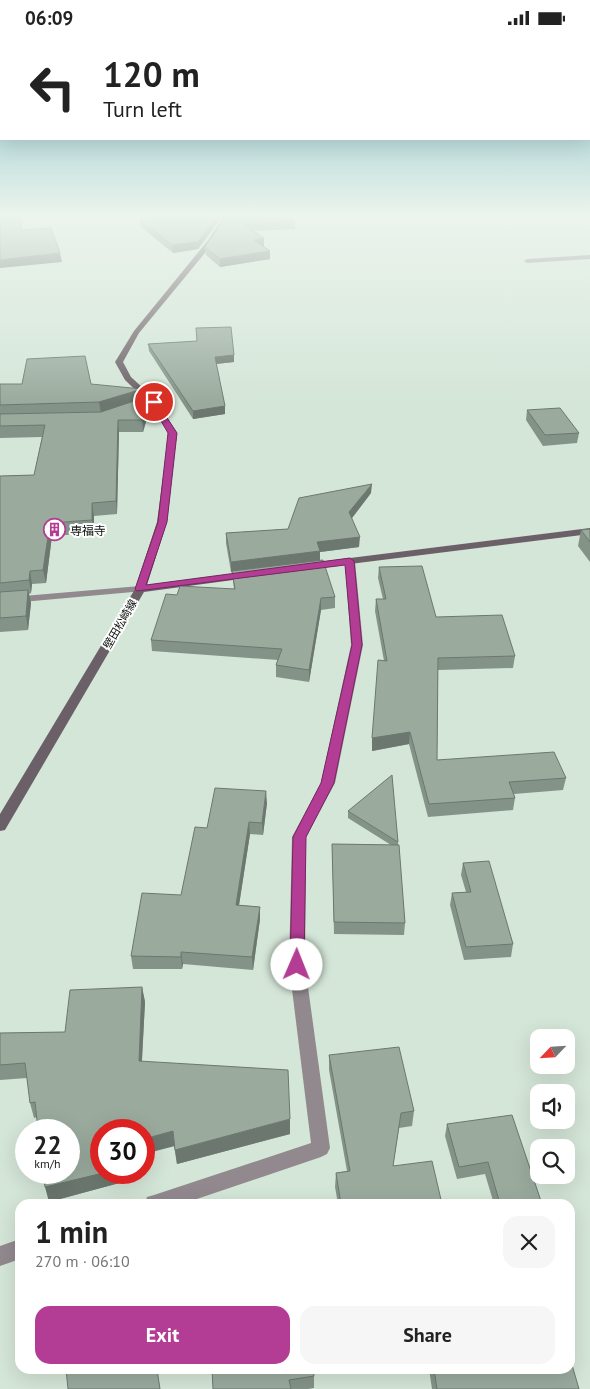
<!DOCTYPE html>
<meta charset="utf-8">
<style>
:root{--surface:#fff;--page:#f6f6f6;--text:#222;--muted:#767676;--accent:#b33d94}
body{margin:0;font-family:"PT Sans","Noto Sans JP",sans-serif;background:var(--page);color:var(--text);height:100vh;display:flex;flex-direction:column;font-size:19px;white-space:nowrap}
*{box-sizing:border-box;margin:0}
p{font-size:16px;color:var(--muted)}
.icon{flex:none;width:28px;height:28px;fill:none;stroke:currentColor;stroke-width:2;stroke-linecap:round;stroke-linejoin:round}
.map{position:relative;flex:1;overflow:hidden}
.drawer{position:absolute;left:15px;top:1164px;width:560px;height:175px;display:flex;flex-direction:column;background:var(--surface);border-radius:15px;box-shadow:0 5px 20px #0002}
.drawer>*{flex:none}
.hud{position:absolute;left:0px;top:0px;width:590px;height:105px;box-shadow:0 5px 20px #0002;background:#fff;color:var(--text);overflow:hidden}
.needle{width:32px;rotate:245deg}
.fabs{position:absolute;left:530px;top:994px;display:grid;gap:10px}
.fabs a{display:grid;place-items:center;width:45px;height:45px;border-radius:10px;background:var(--surface);box-shadow:0 5px 20px #0002;font-size:25px}
.speed{position:absolute;left:15px;top:1084px;display:flex;gap:10px;font-size:25px;font-weight:700;text-align:center}
.speed>*{display:grid;place-content:center;width:65px;height:65px;border-radius:50%;background:var(--surface);box-shadow:0 5px 20px #0002;line-height:1}
.speed small{font-size:12px;font-weight:400}
.speed .limit{border:8px solid #d22;background:#fff;color:#111}
.pin{position:absolute;display:grid;place-items:center;width:42px;height:42px;color:#fff;margin:-21px;border:2px solid #fff;border-radius:50%;box-shadow:0 1px 5px #0007}
.me{position:absolute;width:55px;margin:-28px;rotate:1deg;stroke-linejoin:round;filter:drop-shadow(0 0 4px #0008)}
.turn{display:flex;align-items:center;gap:18px;height:105px;padding:0 20px;font-size:22px}
.turn .icon{width:65px;height:65px;stroke-width:2.5}
.turn b{display:block;font-size:35px;line-height:42px}
.round{display:grid;place-items:center;flex:none;width:52px;height:52px;border-radius:15px;background:var(--page)}
.summary{display:flex;align-items:center;justify-content:space-between;height:85px;padding:0 20px}
h1{font-size:30px;font-weight:700;line-height:38px}
.action{display:flex;gap:10px;margin-top:auto;padding:10px 20px}
.action a{flex:1;height:58px;border-radius:15px;background:var(--accent);color:#fff;font-size:20px;font-weight:700;line-height:58px;text-align:center}
.action a+a{background:var(--page);color:var(--text)}
.status{display:flex;justify-content:space-between;align-items:center;height:35px;padding:0 25px;background:var(--surface);direction:ltr}
.status svg{height:14px;fill:currentColor}
.map>svg:first-child{display:block}
</style>
<div class="status"><b>06:09</b><svg viewBox="0 0 49 12"><path d="M0 12V9h3v3zM5 12V6h3v6zM10 12V3h3v9zM15 12V0h3v12zM26 1h20v11H26zM47 4h2v5h-2z"/></svg></div>
<div class="map">
<svg width="590" height="1354" viewBox="0 0 590 1354">
<rect width="100%" height="100%" fill="#d4e6d8"/>
<g fill="none" stroke-linecap="round" stroke-linejoin="round">
<!-- street -->
<path fill="#91898e" fill-rule="evenodd" d="M590 220V224L527 228 524 226 527 224Z
M350 523 355 526 363 610 335 748 306 802 305 930 330 1113 327 1119 321 1122 182 1169H145L147 1162 154 1160 311 1108 289 930 292 802 321 748 351 610 345 526Z
M140 551 144 552 145 554 144 556 0 569V563Z
M20 1204V1224L0 1231V1211Z"/>
<!-- secondary -->
<path fill="#6b6067" fill-rule="evenodd" d="M225 179H231L214 207 139 298 123 327 131 342 156 365 177 398 167 487 147 550 248 537 253 540 248 543 144 557 5 795 0 796V779L135 554 157 487 169 398 150 369 125 345 115 327 134 296 209 204Z
M590 493V499L310 534 305 531 310 528Z"/>
</g>
<!-- wall -->
<path fill="#849388" d="M162 179H224L198 214 173 218 141 192 140 185 164 181Z
M228 179 295 187V194L254 196 264 211H262L270 216V224L220 232 206 220 205 212Z
M148 309 234 327 216 329 225 379 193 384 149 316Z
M0 349H91L143 363 150 373 143 397H119L117 479 94 481V498L52 501 46 548 32 549 31 558 29 559 31 568 28 595 0 597V441L34 440 42 402 0 403Z
M527 375 579 398 577 408 543 411 526 385Z
M371 458 352 483 359 512 320 517V525L335 562V573L321 575 309 647 276 642V630L278 625 152 616 151 605 177 560 234 554 232 537H231L226 508V498L288 494Z
M590 494V527L578 511 581 495Z
M379 532 436 582 515 621 513 633 438 635 437 725 566 743 563 755 514 759 515 763 513 775 428 782 409 709 372 716 384 626 375 576 376 564H383L378 543Z
M267 768 263 800 250 799 239 870 260 872V884L253 935 183 929 182 934H133L131 921 181 860Z
M348 776 398 807 405 888 404 900 334 899 332 809 391 810 348 783Z
M463 828 513 909 511 922 464 925 450 870 452 858 466 857 461 840Z
M142 952 145 967 142 1026 290 1099 177 1129 174 1111 144 1095 101 1138H123V1147L49 1167 37 1082 34 1083 30 1068 27 1043 0 1045V998L65 997Z
M329 1020 414 1076 412 1091 399 1093 393 1131 442 1169H338L335 1152 336 1138 347 1136 329 1035Z
M447 1089 542 1169H494L485 1139 457 1144 445 1101Z
M429 1334H570L579 1354H432Z
M314 1341V1353L308 1354H213Z"/>
<!-- shaded-wall -->
<path fill="#6c786f" d="M218 179H224L198 214 173 218 172 210Z
M264 203V211L254 212V205Z
M270 216V224L220 232V224Z
M60 218 62 227 0 233V225Z
M234 320V327L215 329V322Z
M142 354 143 365 101 379 99 367Z
M149 361 150 373 143 397 142 385Z
M225 371V379L193 384V376Z
M118 385 119 397 117 479 116 466Z
M372 449 371 458 349 487V477Z
M92 468 94 481V498L92 485Z
M50 488 52 501 46 548 43 535Z
M360 502 359 512 320 517V526L231 537V527L317 507Z
M30 536 32 549 31 558 29 545Z
M28 555 31 568 28 595 26 581Z
M321 563V575L309 647V635Z
M410 697 409 709 372 716V703Z
M266 756 267 768 263 800 262 788Z
M249 787 250 799 237 883 236 870Z
M260 872V884L253 935 252 922Z
M181 917 183 929 182 934 181 922Z
M142 952 145 967 141 1041 139 1026Z
M290 1084V1099L177 1129 175 1115Z
M173 1096 175 1111 144 1119V1104Z
M103 1138H123V1147L49 1167 45 1152Z"/>
<!-- building -->
<path fill="#9aab9e" stroke="#6c786f" d="M0 179H20L21 195 51 193 60 218 0 225Z
M167 179H218L198 207 172 210 140 185 168 181Z
M228 179H287L295 187 244 190 264 203 254 205 270 216 220 224 205 212Z
M231 292 234 320 215 322 225 371 193 376 148 309 197 306 196 293Z
M85 321 91 349 142 354 99 367 0 370V349H22L27 324Z
M149 361 142 385H118L116 466 92 468V485L50 488 43 535 30 536 29 545 0 548V441L34 440 45 390 0 391V379L101 377Z
M560 373 579 398 545 400 527 375Z
M372 449 349 477 360 502 317 507 320 516 231 527 226 498 288 494 299 463Z
M590 494V507L581 495Z
M323 525 335 562 321 563 309 635 276 630 282 614 151 605 166 559 177 560 180 551 235 554 232 536Z
M422 531 436 582 502 580 515 621 438 623 437 725 554 717 566 743 509 747 515 763 429 769 410 697 372 703 378 625 387 626 376 564H386L379 532Z
M28 555 26 581 0 583V557Z
M392 740 398 807 348 776Z
M215 753 266 756 262 788 249 787 236 870 260 872 252 922 181 917V922L131 921 142 858 181 860 195 792 207 793Z
M332 809 399 810 405 888 334 887Z
M489 826 513 909 466 912 452 858 471 857 463 828Z
M142 952 139 1026 288 1035 290 1084 175 1115 173 1096 144 1104V1095H101V1138H103L45 1152 43 1138H69V1095H38L35 1067 30 1068 25 1028 0 1030V998L65 997 70 955Z
M399 1012 414 1076 401 1078 393 1131 432 1126 442 1169H341L336 1138 350 1136 329 1020Z
M512 1080 542 1169H500L488 1127 459 1132 447 1089Z
M570 1323 579 1354H437L434 1334H570Z
M66 1334H157L160 1354H68Z
M212 1334H313L314 1341 289 1345 291 1354H213Z"/>
<!-- sky -->
<linearGradient id="sky" x2="0" y2="1"><stop stop-color="#7dbdc6"/><stop offset="0.49" stop-color="#ecf4ed"/><stop offset="1" stop-color="#ecf4ed" stop-opacity="0"/></linearGradient>
<rect width="590" height="368" fill="url(#sky)"/>
<!-- route -->
<path fill="#b33d94" stroke="#742860" d="M151 366H156L177 398 167 487 146 550 350 523 354 526 362 610 334 748 306 802 304 930 302 934 297 936 292 934 290 930 293 802 321 748 352 610 345 530 137 556 135 554 158 487 168 398 150 367Z"/>
<!-- icons -->
<defs>
<symbol id="building-ring" viewBox="-11 -11 22 22"><circle r="9.5" fill="#fff" stroke="#b33d94" stroke-width="1.5"/><path d="M-4-6H4V6H1V3H-1V6H-4ZM-2.5-4.3h1.7v1.8h-1.7ZM.8-4.3h1.7v1.8H.8ZM-2.5-1h1.7V.8h-1.7ZM.8-1h1.7V.8H.8Z" fill="#b33d94"/></symbol>
</defs>
<g fill-rule="evenodd">
<use href="#building-ring" x="42" y="482" width="25" height="25"/>
</g>
<g text-anchor="middle" dominant-baseline="central" stroke-width="4" stroke-linejoin="round" paint-order="stroke">
<!-- far-street labels -->
<g font-size="11" fill="#0a110c" stroke="#fff">
<text transform="translate(120 589) rotate(-60)">壁田松崎線</text>
</g>
<!-- poi labels -->
<g font-size="12" fill="#0a110c" stroke="#fff" text-anchor="start">
<text x="70" y="495">専福寺</text>
</g>
</g>
</svg>
<div class="fabs">
<a><svg class="needle" viewBox="-14 -14 28 28"><path d="M0-13l5 13h-10z" fill="#e53935"/><path d="M0 13l5-13h-10z" fill="#767676"/></svg></a>
<a><svg class="icon" aria-label="sound" viewBox="0 0 24 24"><path d="M4 9h4l5-4v14l-5-4H4zM17 9q2 3 0 6"/></svg></a>
<a><svg class="icon" aria-label="search" viewBox="0 0 24 24"><circle cx="10" cy="10" r="6"/><path d="M15 15l6 6"/></svg></a>
</div>
<div class="speed"><div>22<small>km/h</small></div><div class="limit">30</div></div>
<div class="pin" style="left:154px;top:367px;background:#d93025"><svg class="icon" aria-label="arrive" viewBox="0 0 24 24"><path d="M6 21V4h12l-3 4 3 4H6"/></svg></div>
<svg class="me" style="left:297px;top:930px" viewBox="-20 -20 40 40"><circle r="19" fill="#fff"/><path d="M0-13L10 11 0 6-10 11z" fill="#b33d94"/></svg>
<div class="hud">
<div class="turn"><svg class="icon" aria-label="left" viewBox="0 0 24 24"><path d="M17 20v-9H6M10 6l-5 5 5 5"/></svg><div><b>120 m</b>Turn left</div></div>
</div>
<section class="drawer">
<div class="summary"><div><h1>1 min</h1><p>270 m · 06:10</p></div><a class="round"><svg class="icon" aria-label="close" viewBox="0 0 24 24"><path d="M6 6l12 12M18 6L6 18"/></svg></a></div>
<div class="action"><a>Exit</a><a>Share</a></div>
</section>
</div>
